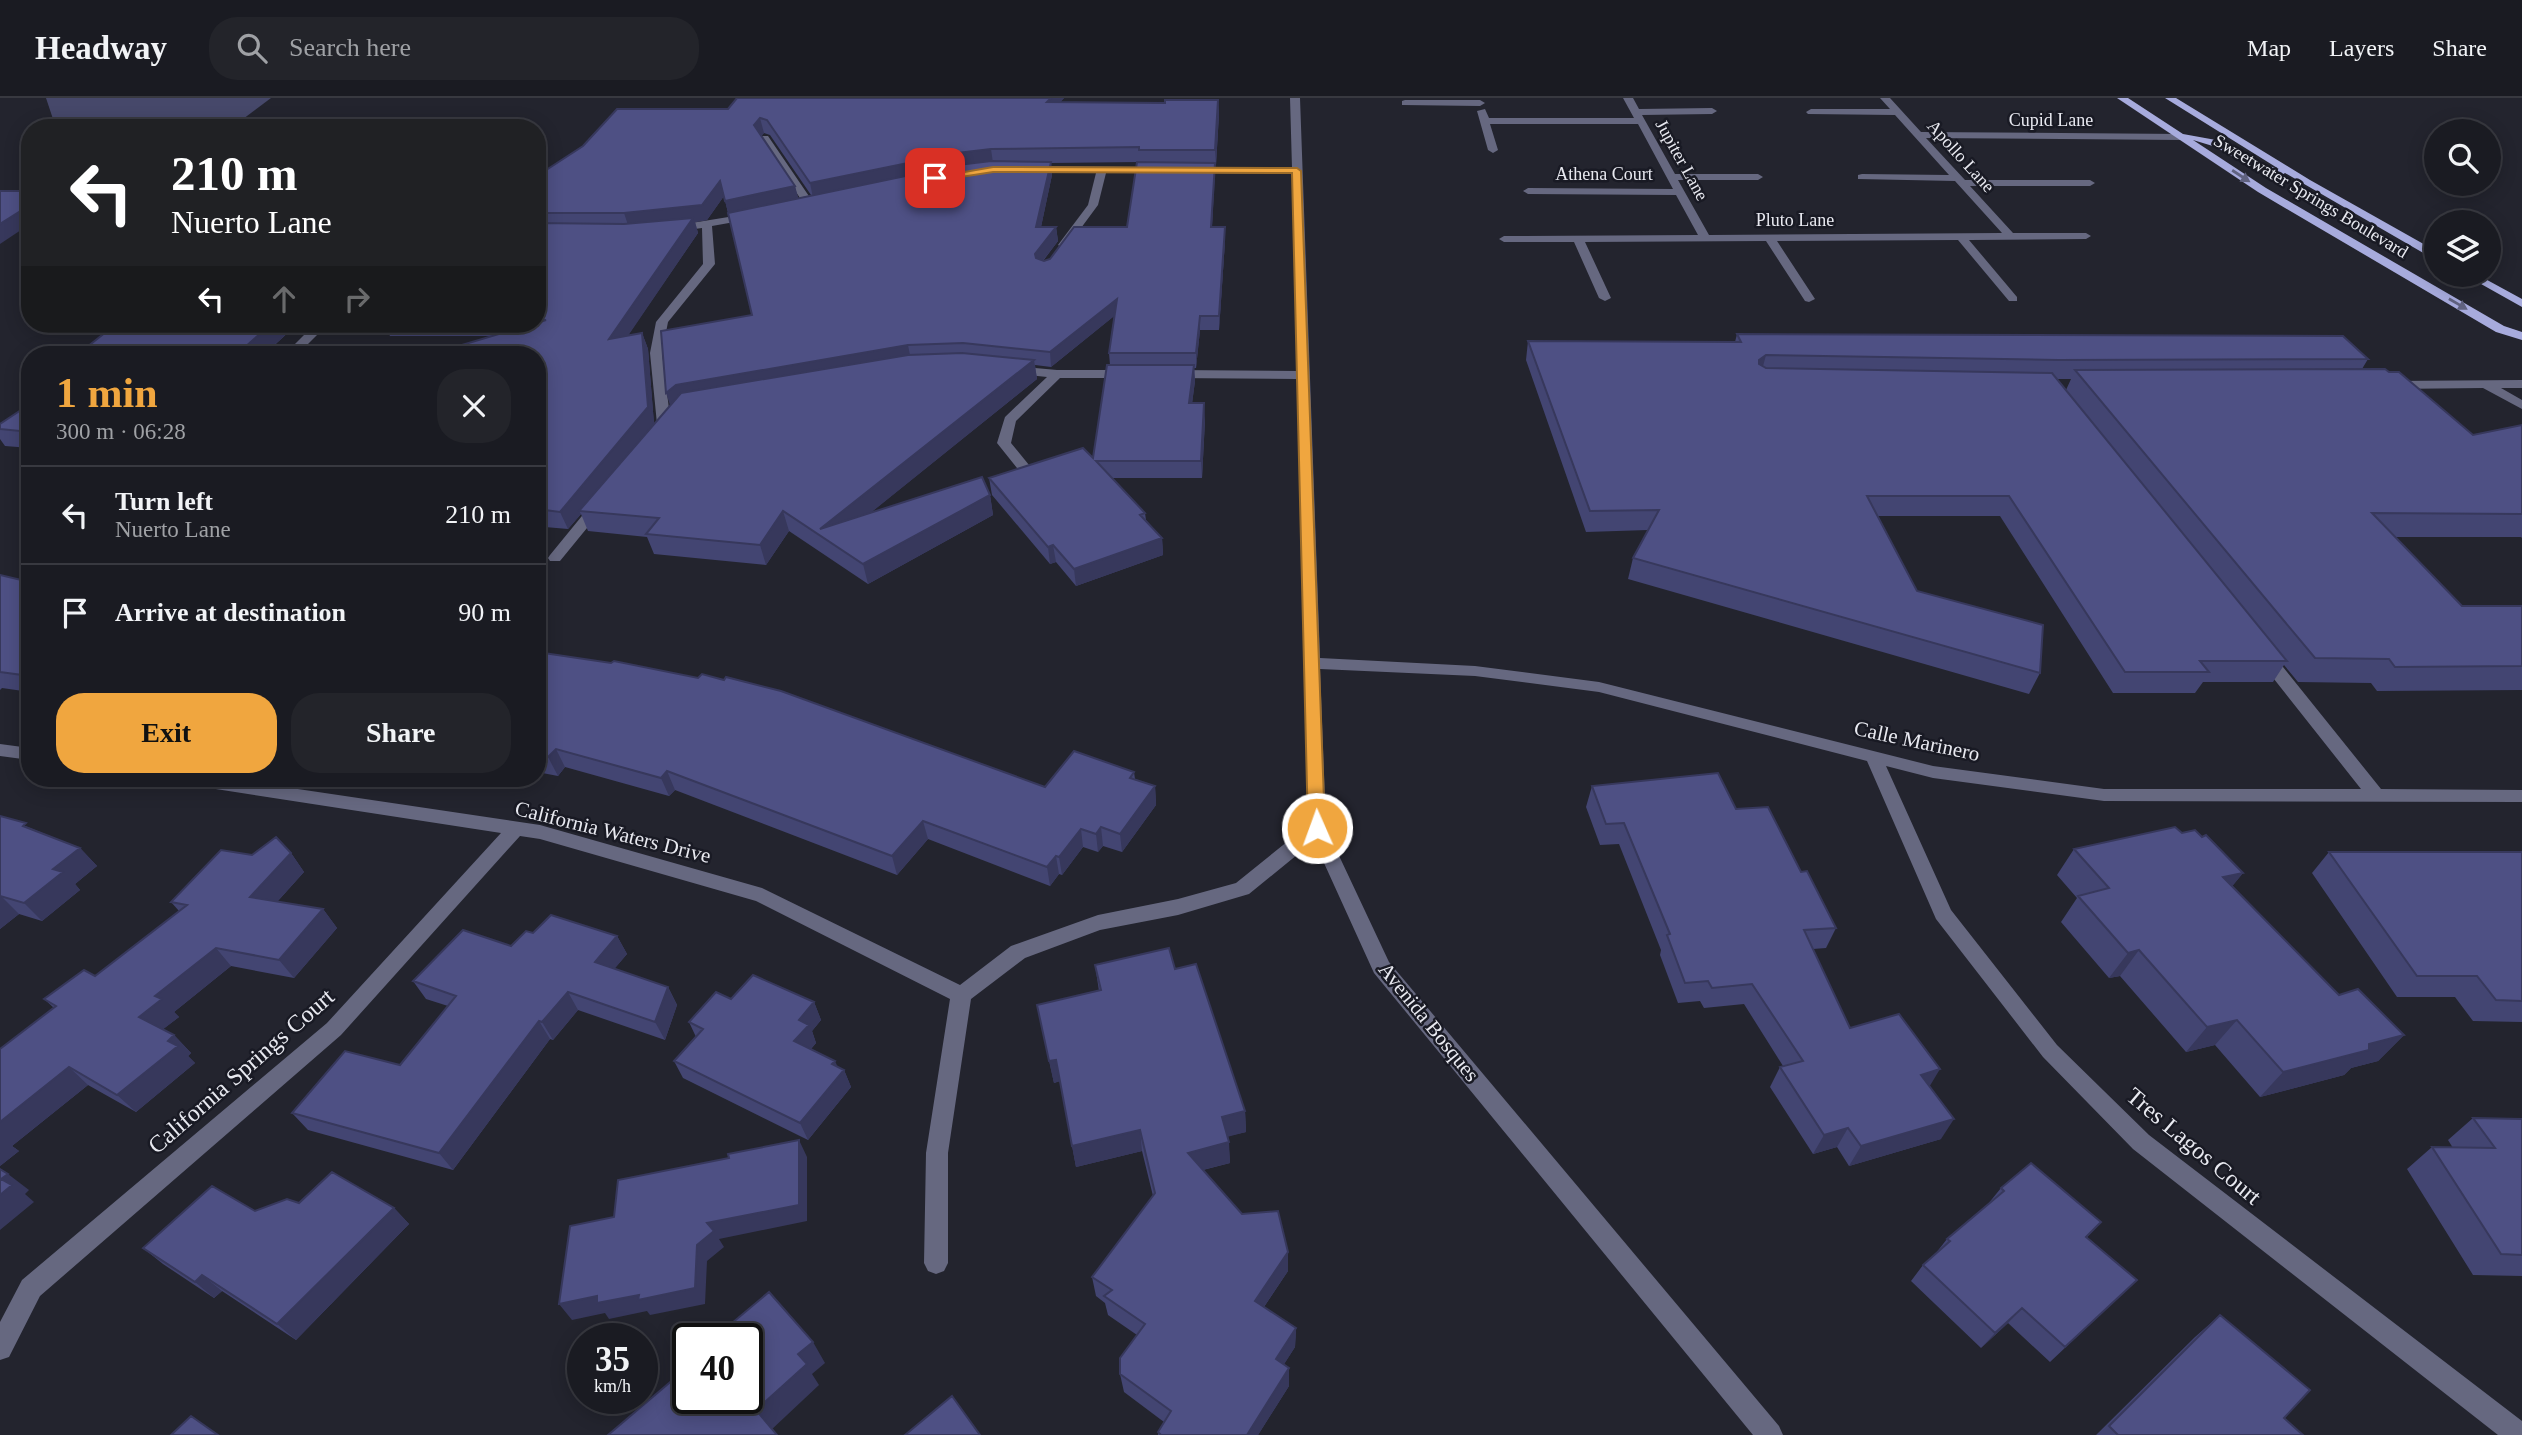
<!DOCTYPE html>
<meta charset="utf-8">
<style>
:root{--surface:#1a1b22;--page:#23242a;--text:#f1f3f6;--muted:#9fa1a5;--line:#383940;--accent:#f0a63f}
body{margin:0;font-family:Georgia,serif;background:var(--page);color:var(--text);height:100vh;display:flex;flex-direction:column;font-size:26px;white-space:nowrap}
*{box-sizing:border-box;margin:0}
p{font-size:23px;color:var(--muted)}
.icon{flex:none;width:38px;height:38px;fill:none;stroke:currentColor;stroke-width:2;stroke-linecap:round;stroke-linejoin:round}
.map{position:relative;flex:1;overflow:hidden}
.drawer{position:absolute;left:21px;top:248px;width:525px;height:441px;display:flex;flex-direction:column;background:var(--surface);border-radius:28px;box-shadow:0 4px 18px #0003,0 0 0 2px var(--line)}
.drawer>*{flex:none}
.guide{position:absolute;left:21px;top:21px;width:525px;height:214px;border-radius:28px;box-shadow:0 4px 18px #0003,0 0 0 2px var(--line);background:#202124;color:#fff;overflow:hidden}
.controls{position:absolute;left:2424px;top:21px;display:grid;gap:14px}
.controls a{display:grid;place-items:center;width:77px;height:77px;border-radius:50%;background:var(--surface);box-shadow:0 4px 18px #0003,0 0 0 2px var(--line);font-size:35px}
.speed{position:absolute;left:567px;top:1225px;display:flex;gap:14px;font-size:35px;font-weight:700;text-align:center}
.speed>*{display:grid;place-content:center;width:91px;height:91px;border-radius:50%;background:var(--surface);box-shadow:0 4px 18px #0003,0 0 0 2px var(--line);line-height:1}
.speed small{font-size:18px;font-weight:400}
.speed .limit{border:4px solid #111;border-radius:10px;background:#fff;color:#111}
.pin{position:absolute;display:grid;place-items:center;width:60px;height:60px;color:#fff;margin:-30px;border-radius:14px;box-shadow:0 4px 10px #0006}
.me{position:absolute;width:77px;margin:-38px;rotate:358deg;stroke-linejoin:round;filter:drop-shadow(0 0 5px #0008)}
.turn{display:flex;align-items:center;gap:24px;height:147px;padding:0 35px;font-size:32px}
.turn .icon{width:91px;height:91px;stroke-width:2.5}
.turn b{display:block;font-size:49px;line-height:60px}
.lanes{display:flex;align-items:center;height:66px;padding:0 35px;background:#0003;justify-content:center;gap:35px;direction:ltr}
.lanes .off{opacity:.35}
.round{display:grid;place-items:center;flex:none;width:74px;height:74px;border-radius:28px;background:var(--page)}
.summary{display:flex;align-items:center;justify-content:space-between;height:119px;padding:0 35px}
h1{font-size:42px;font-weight:700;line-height:52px;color:var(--accent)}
.cta{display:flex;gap:14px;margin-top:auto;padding:14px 35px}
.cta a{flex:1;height:80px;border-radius:28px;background:var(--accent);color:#111;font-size:28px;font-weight:700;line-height:80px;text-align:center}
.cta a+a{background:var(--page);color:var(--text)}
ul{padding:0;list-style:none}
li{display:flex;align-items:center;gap:21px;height:98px;padding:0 35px;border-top:2px solid var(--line)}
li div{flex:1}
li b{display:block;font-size:26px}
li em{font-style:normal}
header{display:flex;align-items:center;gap:42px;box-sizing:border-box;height:98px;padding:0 35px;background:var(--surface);border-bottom:2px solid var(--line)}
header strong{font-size:33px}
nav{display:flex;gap:38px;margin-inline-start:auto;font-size:24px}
.search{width:490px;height:63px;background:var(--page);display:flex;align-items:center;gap:18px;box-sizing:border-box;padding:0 24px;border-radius:28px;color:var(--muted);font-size:26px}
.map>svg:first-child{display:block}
</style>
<header>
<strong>Headway</strong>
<div class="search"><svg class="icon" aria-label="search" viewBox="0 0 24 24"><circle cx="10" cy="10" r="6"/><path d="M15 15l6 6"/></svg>Search here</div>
<nav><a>Map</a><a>Layers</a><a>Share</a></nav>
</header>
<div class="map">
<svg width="2522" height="1337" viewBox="0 0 2522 1337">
<rect width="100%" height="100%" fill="#23242e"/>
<!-- green -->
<path fill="#46486a" d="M46 0H271L231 30H56Z"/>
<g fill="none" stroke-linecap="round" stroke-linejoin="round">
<!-- minor -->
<path fill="#666880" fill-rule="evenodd" d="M1290 0H1300L1320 560 1475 568 1599 584 1933 668 2104 691H2361L2259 562 2257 558 2259 554H2271L2381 691 2522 692V704L2104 703 1933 680 1886 668 1951 812 2057 947 2149 1037 2522 1323V1337H2498L2133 1051 2043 959 1936 821 1867 663 1599 594 1475 578 1320 571 1326 730 1389 864 1779 1328 1783 1337H1753L1374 875 1314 743 1249 796 1178 817 1100 832 1025 860 971 901 948 1055V1165L944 1173 936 1176 928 1173 924 1165 926 1055 950 901 756 803 540 741 520 738 341 937 40 1198 9 1259 0 1262V1224L22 1182 327 925 501 735 190 687 184 685 181 681H230L540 727 762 790 960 887 1011 848 1098 817 1178 801 1236 785 1308 727 1297 281 1171 280 1165 276 1171 272 1297 273 1292 76 1193 75 1188 72 1193 69 1292 70Z
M1623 0H1633L1639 11 1712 10 1717 13 1712 16 1642 17 1675 76H1758L1763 79 1758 82H1678L1709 137 2002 135 1955 83 1858 81V77L1862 76 1949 77 1895 17 1808 16 1806 14 1811 11H1890L1880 0H1890L1921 34 2182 36 2187 39 2182 42 1926 40 1965 82H2090L2095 85 2090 88H1970L2013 135H2086L2091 138 2086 141 1969 142 2017 199V203H2009L1958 142 1777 143 1815 201 1809 204 1805 203 1766 143 1585 144 1611 200 1605 203 1599 200 1574 144H1504L1499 141 1504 138 1698 137 1676 97 1528 96 1523 93 1528 90 1673 91 1638 26H1490L1498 52 1493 55 1488 52 1477 13 1485 11 1489 20H1634Z
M1405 2H1480L1485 5 1480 8 1402 7V3Z
M762 38H768L815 107 814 109H806L760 40Z
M1028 68 1158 69 1163 72 1158 75H1106L1098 107 1067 149 1063 150 1058 147 1088 107 1096 75 1024 73V69Z
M753 115 758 118 757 120 712 128 715 166 668 224 662 255 671 327 662 338H652L650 335 657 326 650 255 656 224 703 166 702 130 673 134 668 131 673 128Z
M315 226H328L297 257H284Z
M1014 268 1057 272H1129L1135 276 1129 280H1060L1016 323 1011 345 1029 367 1022 371 1017 370 997 345 1005 319 1047 279 1010 275 1008 272Z
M2522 282V290H2501L2522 302V311L2483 290 2392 291 2386 287 2392 283Z
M600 401 605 402V408L560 463H550L548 460 550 457 595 402Z
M0 646 30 650V662L0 658Z"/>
<!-- major -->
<path fill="#a7abdd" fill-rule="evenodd" d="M2117 0H2128L2183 36 2216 42 2255 64 2279 71 2165 0H2176L2310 82 2436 153V161L2432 160 2285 75 2280 78 2252 70 2216 49 2193 42 2266 90 2504 228 2522 234V242L2496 234 2258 94Z
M2465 177H2478L2522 201V209Z"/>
</g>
<!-- wall -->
<path fill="#434572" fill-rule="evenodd" d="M737 0H1064L1060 4 1165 5 1218 2 1219 16 1216 67H1215L1212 129H1225V143L1219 232H1200L1196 270H1194L1195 283 1192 305 1205 322 1202 380H1112L1145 415 1146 422 1162 440 1163 457 1076 488 1056 464 1050 466 992 397 989 380 1093 360 1110 267 1109 255 1114 218 1051 269 1035 267 1037 281 870 415 990 397 993 417 868 486 789 433 766 467 654 456 647 439 588 433 581 416 568 431 545 429 537 438V257L492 238H390L386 230H328L326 226H537V78L728 11ZM764 35 770 37 811 97 798 100 795 88 761 38ZM1139 64 1127 129 1044 163H1043L1058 143 1056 129H1041L1052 77 1051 65ZM724 98 752 217 654 326 648 251 642 235 628 237 698 135 695 124 707 122Z
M116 226H312L308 230H293L264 257H77Z
M1737 236 2368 261 2362 271 2473 337 2522 327V440L2521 439H2394L2462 508H2522V592L2377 593 2371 585 2298 584 2284 567 2273 584H2203L2195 595H2113L2000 418H1878L1917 493 2040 575 2029 596 1628 481 1633 460 1648 432 1586 434 1526 262 1528 243 1735 244ZM2057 281H2071L2066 292Z
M30 306V350L5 348 0 341V326Z
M0 477 30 484V594L2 590 0 592Z
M537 554 1045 689 1134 674 1135 681 1155 688 1156 707 1122 754 1103 748 1098 754 1083 749 1062 777 1059 776 1050 788 928 741 897 777 675 692 669 698 565 669 558 678 537 674Z
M1592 688 1736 711 1801 774 1836 830 1826 850 1813 851 1850 930 1930 988 1941 1041 1849 1068 1837 1049 1813 1056 1770 989 1780 969 1783 968 1744 906 1704 910 1700 903 1678 905 1660 857 1661 852 1619 746 1600 747 1586 709Z
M0 718 80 750 97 768 75 786 80 792 42 823 19 816 0 831Z
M2182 735 2243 775 2232 788 2339 897 2404 937 2378 963 2351 970 2344 977 2260 999 2215 947 2186 954 2120 878 2109 880 2061 824 2077 800 2057 777 2074 751Z
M2329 754H2522V924L2473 923 2455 899H2397L2312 775Z
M291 755 304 774 277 804 323 811 337 830 294 880 231 868 174 914 179 919 163 931 174 937 191 955 188 958 195 965 136 1014 88 987 12 1048 19 1053 0 1068 54 910 44 901 95 878 179 813 171 804 252 757Z
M533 835 617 838 627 856 614 871 668 889 677 907 665 942 578 912 553 942 550 941 453 1072 308 1032 292 1015 400 967 448 908 426 901 413 883 511 848Z
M1095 867 1175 871 1245 1013 1246 1034 1228 1038 1230 1065 1203 1072 1288 1173 1264 1209 1296 1230 1295 1249 1284 1266 1289 1270V1288L1258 1337H1158V1334L1164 1324 1124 1294 1120 1276 1137 1237 1108 1217 1105 1205 1096 1198 1092 1179 1153 1098 1142 1053 1076 1069 1060 983 1054 985 1037 907 1099 893Z
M731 901 814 904 821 922 812 933 816 945 811 951 838 969 844 972 851 989 808 1042 683 980 674 963 696 939 689 924Z
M2473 1020 2522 1021V1178L2473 1177 2407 1071 2432 1049 2453 1050 2448 1042Z
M2001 1090 2101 1124 2087 1139 2137 1182 2050 1264 2008 1225 1981 1250 1911 1183 1923 1167 1936 1155 1947 1141 1988 1106Z
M299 1105 394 1110 409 1126 296 1242 222 1193 214 1200 163 1166 143 1150 255 1113Z
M2220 1217 2284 1320 2303 1337H2096L2195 1239Z"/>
<!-- shaded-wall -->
<path fill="#37385c" d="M1051 0H1064L1049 18 1047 4Z
M1218 2 1219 16 1216 67 1215 52Z
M760 20 764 35 758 41 754 27Z
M991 51 993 65 813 100 810 85 957 55Z
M1051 64 1052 77 1038 143 1036 129Z
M1215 65V78L1211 143V129Z
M720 83 724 98 707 122 695 124 698 135 615 257 609 241 629 130 624 115Z
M795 88 799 103 729 118 725 103Z
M30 107V126L0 146V126Z
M1056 129 1058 143 1037 170 1035 156Z
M1225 129V143L1219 232V218Z
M1117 201 1118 215 1051 269 1050 254Z
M1200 218V232L1196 270V255Z
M271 226H291L293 230 263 257H236Z
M642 235 648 251 654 326 579 413 581 416 568 431 560 414Z
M908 247 911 262 671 310 666 295 676 287Z
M1766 257 1761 276 1754 281 1759 262Z
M1034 262 1037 281 832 446 820 431Z
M1194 267 1195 283 1190 322 1189 305Z
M1204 305 1205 322 1202 380 1201 363Z
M990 397 993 417 868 486 863 466Z
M537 411 545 429 537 438Z
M783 413 789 433 766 467 760 447Z
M1162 440 1163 457 1076 488 1074 471Z
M1053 447 1056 464 1050 466 1048 449Z
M556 651 565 669 558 678 548 659Z
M667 673 675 692 669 698 661 680Z
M1155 688 1156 707 1122 754 1120 736Z
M923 723 928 741 897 777 892 758Z
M1101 729 1103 748 1098 754 1096 736Z
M1081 731 1083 749 1062 777 1059 759Z
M80 750 97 768 75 786 80 792 42 823 24 805 53 771Z
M291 755 304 774 265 817 250 799Z
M1056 758 1059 776 1050 788 1047 769Z
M2243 775 2222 801 2223 779Z
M0 798H1L19 816 0 831Z
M323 811 337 830 294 880 279 862Z
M617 838 627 856 605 882 595 864Z
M216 850 231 868 174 914 179 919 157 936 139 919 155 898Z
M2139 852 2120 878 2109 880 2128 855Z
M668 889 677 907 665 942 655 924Z
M568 894 578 912 553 942 542 924Z
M814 904 821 922 812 933 816 945 802 961 794 943 799 922Z
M2237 922 2215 947 2186 954 2207 929Z
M539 923 550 941 453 1072 439 1055Z
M174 937 191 955 188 958 195 965 136 1014 117 997Z
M2404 937 2378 963 2351 970 2344 977 2260 999 2283 974 2369 946Z
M1056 962 1060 983 1054 985 1049 963Z
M835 963 841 976 844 972 851 989 808 1042 800 1025 832 966Z
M69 969 88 987 12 1048 19 1053 0 1068V1024Z
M1940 971 1928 991 1921 977Z
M1245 1013 1246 1034 1223 1040 1222 1019Z
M1954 1021 1941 1041 1849 1068 1861 1048Z
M1848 1030 1837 1049 1813 1056 1824 1037Z
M1140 1032 1142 1053 1076 1069 1072 1048Z
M799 1042 807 1059V1123L719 1141 724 1149 707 1163 705 1206 650 1217 647 1213 609 1221 605 1215 572 1222 559 1206 707 1125Z
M1229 1044 1230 1065 1190 1075 1188 1055Z
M8 1076 29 1092 25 1096 34 1104 0 1132V1097L1 1081Z
M394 1110 409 1126 296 1242 277 1226Z
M1288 1154V1173L1255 1222V1203Z
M202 1177 222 1193 214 1200 195 1184Z
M2022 1210 2008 1225 1981 1250 1995 1235Z
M1296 1230 1295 1249 1276 1279V1261Z
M813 1244 825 1265 812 1276 819 1287 770 1333 756 1312 798 1256Z
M1289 1270V1288L1258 1337H1247Z"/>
<!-- building -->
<path fill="#4e5084" stroke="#37385c" stroke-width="2" d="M737 0H1051L1047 4 1165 5V2H1218L1215 52H1139V49L991 51 957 55 810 85 767 22 760 20 754 27 795 88 725 103 720 83 702 107 624 115H537V78L583 48 617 11H728Z
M991 63 1051 64 1036 129H1056L1035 156 1036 160 1044 163 1050 161 1074 129H1127L1137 64 1215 65 1211 129H1225L1219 218H1200L1196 255H1109L1117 201 1050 254 963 245 908 247 676 287 666 295 661 233 752 217 728 115 958 67Z
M0 93H30V107L0 126Z
M693 120 609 241 642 235 648 309 560 414 537 411V257H428L533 226H537V225L546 222H537V125L624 126Z
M116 226H271L236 257H77Z
M1737 236 2343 238 2368 261 2058 262 1766 257 1759 262V266L1766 270 2052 275 2287 563H2200L2209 574H2125L2009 398H1867L1917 493 2043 527 2040 575 1633 460 1659 412 1590 413 1528 243 1741 244Z
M962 255 1034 262 820 431 982 379 990 397 863 466 783 413 760 447 646 436 659 420 579 413 681 295 908 257Z
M1107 267H1194L1189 305H1204L1201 363H1096L1145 415 1140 417 1162 440 1074 471 1053 447 1048 449 989 380 1083 350 1093 360Z
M2385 271 2389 274H2399L2473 337 2522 327V416L2372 415 2462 508H2522V568L2395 569 2389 561 2315 560 2075 272Z
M30 306V334L0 331V326Z
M0 477 30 484V578L0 574Z
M537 554 611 565 614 563 698 580 702 576 724 582 726 579 781 593 1045 689 1074 653 1134 674 1130 680 1155 688 1120 736 1101 729 1096 736 1081 731 1059 759 1056 758 1047 769 923 723 892 758 667 673 661 680 556 651 548 659 537 657Z
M1718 675 1736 711 1768 709 1801 774 1807 773 1836 830 1804 832 1850 930 1899 916 1940 971 1921 977 1954 1021 1861 1048 1848 1030 1824 1037 1780 969 1803 963 1752 886 1712 890 1708 883 1685 885 1667 837 1670 836 1624 725 1606 726 1592 688Z
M0 718 26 725 23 728 80 750 53 771 63 774 24 805 0 798Z
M2175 729 2182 735 2195 732 2202 739 2206 737 2243 775 2223 779 2339 897 2358 891 2404 937 2369 946V952L2283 974 2237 922 2207 929 2139 852 2128 855 2078 798 2109 790 2074 751Z
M276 739 291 755 250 799 323 811 279 862 216 850 155 898 162 901 139 919 174 937 168 943 178 948 117 997 69 969 0 1024V951L56 908 44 901 84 872 95 878 187 807 171 804 221 752 252 757Z
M2329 754H2522V903L2496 902 2477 878H2417Z
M551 817 617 838 595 864 668 889 655 924 568 894 542 924 539 923 439 1055 292 1015 345 953 400 967 456 898 413 883 463 832 511 848 526 833 533 835Z
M1169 850 1175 871 1196 866 1245 1013 1222 1019 1229 1044 1188 1055 1242 1116 1278 1113 1288 1154 1255 1203 1296 1230 1276 1261 1289 1270 1247 1337H1161L1158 1334 1171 1313 1120 1276V1260L1145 1226 1104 1198 1112 1192 1092 1179 1155 1095 1140 1032 1072 1048 1056 962 1049 963 1037 907 1101 892 1095 867Z
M753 877 814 904 799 922 809 927 794 943 835 963 832 966 844 972 800 1025 674 963 703 931 689 924 716 894 731 901Z
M2473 1020 2522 1021V1157L2501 1156 2432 1049 2495 1050Z
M799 1042V1107L707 1125 714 1133 697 1147 695 1190 638 1202 639 1197 597 1205V1198L559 1206 570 1128 614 1119 618 1082 729 1060 728 1056Z
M2031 1065 2101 1124 2086 1139 2137 1182 2065 1249 2022 1210 1995 1235 1923 1167 1950 1143 1947 1141 2004 1093 2001 1090Z
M0 1071 8 1076 1 1081 12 1087 0 1097Z
M332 1074 394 1110 277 1226 202 1177 195 1184 143 1150 212 1088 255 1113 287 1101 299 1105Z
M769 1194 813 1244 798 1256 807 1266 756 1312 777 1337H608L688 1269V1300H747V1241H713Z
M2220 1217 2310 1292 2284 1320 2303 1337H2118L2109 1328Z
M952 1298 980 1337H905Z
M191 1318 218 1337H171Z"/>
<!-- one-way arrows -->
<defs><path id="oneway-solid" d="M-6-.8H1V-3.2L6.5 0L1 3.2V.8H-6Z" transform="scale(1.75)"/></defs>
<g fill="#606280">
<use href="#oneway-solid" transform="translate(2241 78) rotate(33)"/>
<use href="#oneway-solid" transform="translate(2458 206) rotate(30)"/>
</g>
<!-- route -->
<path fill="#f0a63f" stroke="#9c6c29" stroke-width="2" d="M993 69 1297 70 1301 73 1325 730 1323 734 1317 736 1308 730 1292 75 993 74 935 83 930 80Z"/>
<g text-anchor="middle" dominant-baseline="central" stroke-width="5" stroke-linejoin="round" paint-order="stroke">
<!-- far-street labels -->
<g font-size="18" fill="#e8e9f0" stroke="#191a24">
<text x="2051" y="22">Cupid Lane</text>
<text transform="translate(1961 58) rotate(48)">Apollo Lane</text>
<text transform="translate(1682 62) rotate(61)">Jupiter Lane</text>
<text x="1604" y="76">Athena Court</text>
<text transform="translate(2311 98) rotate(31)">Sweetwater Springs Boulevard</text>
<text x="1795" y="122">Pluto Lane</text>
</g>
<!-- street labels -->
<g font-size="21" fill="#e8e9f0" stroke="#191a24">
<text transform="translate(1917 643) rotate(12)">Calle Marinero</text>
<text transform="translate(613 734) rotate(14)">California Waters Drive</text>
<text transform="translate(1429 924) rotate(51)">Avenida Bosques</text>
</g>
<!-- near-street labels -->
<g font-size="24" fill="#e8e9f0" stroke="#191a24">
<text transform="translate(241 973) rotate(-41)">California Springs Court</text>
<text transform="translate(2194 1048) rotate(40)">Tres Lagos Court</text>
</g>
</g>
</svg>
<div class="controls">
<a><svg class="icon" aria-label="search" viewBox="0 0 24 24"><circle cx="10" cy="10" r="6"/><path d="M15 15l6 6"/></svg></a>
<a><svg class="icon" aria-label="layers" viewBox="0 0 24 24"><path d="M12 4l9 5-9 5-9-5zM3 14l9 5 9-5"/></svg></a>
</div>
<div class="speed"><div>35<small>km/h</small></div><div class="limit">40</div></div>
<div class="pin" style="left:935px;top:80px;background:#d93025"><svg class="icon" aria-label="arrive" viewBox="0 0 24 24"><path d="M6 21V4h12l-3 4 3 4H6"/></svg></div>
<svg class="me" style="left:1317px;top:730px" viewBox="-20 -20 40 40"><circle r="17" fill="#f0a63f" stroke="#fff" stroke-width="3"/><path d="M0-11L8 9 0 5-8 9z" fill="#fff"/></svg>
<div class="guide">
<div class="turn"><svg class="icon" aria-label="left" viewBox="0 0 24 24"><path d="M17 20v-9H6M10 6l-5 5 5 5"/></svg><div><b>210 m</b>Nuerto Lane</div></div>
<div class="lanes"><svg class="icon" aria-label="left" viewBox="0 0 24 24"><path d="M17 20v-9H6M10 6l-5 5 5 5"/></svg><svg class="icon off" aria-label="ahead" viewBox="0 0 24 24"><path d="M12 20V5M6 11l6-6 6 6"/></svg><svg class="icon off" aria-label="right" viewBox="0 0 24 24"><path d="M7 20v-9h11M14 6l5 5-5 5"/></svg></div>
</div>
<section class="drawer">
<div class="summary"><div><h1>1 min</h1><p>300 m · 06:28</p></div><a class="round"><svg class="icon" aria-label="close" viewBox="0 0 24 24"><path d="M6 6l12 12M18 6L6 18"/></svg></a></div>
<ul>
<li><svg class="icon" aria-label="left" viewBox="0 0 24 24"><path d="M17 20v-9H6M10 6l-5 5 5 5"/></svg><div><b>Turn left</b><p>Nuerto Lane</p></div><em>210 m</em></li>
<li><svg class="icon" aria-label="arrive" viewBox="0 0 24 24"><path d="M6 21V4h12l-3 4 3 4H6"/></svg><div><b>Arrive at destination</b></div><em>90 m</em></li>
</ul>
<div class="cta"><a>Exit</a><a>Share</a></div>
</section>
</div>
